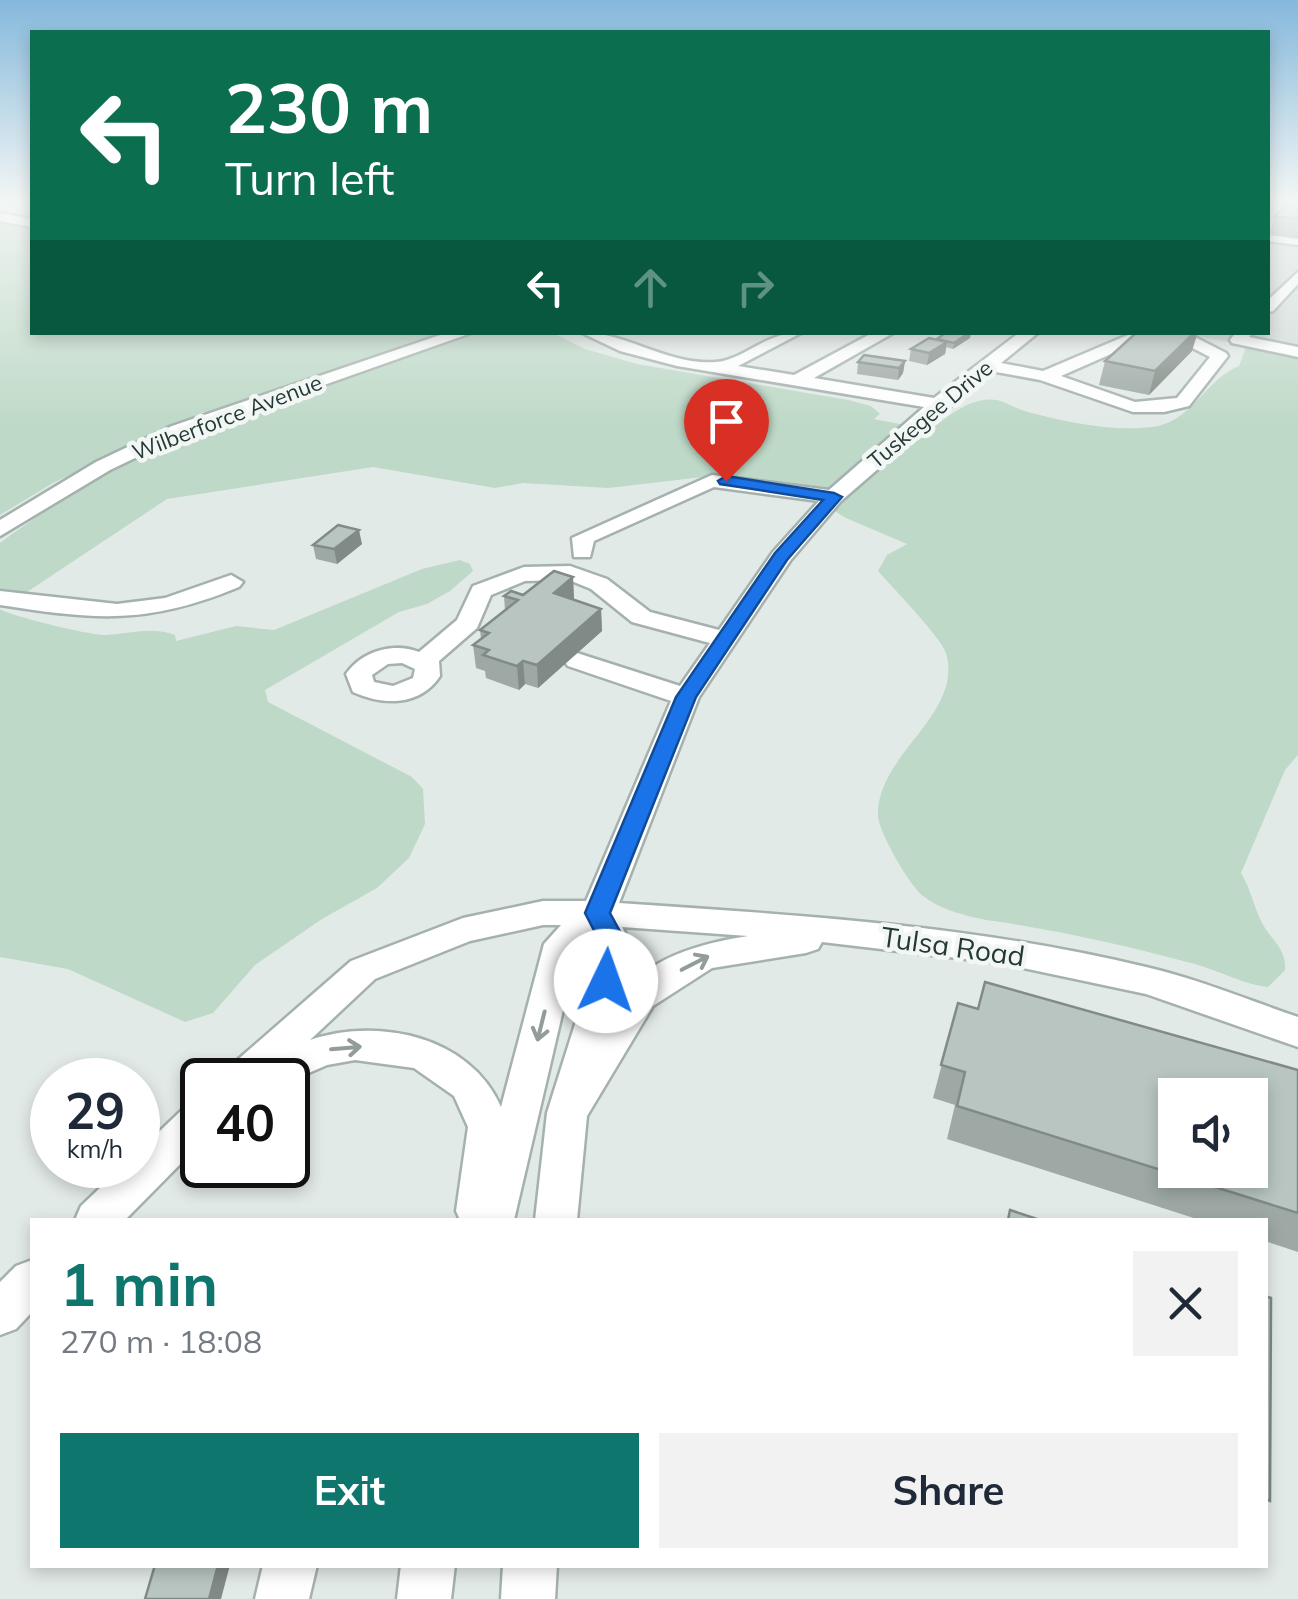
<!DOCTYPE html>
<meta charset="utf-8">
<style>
:root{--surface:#fff;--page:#f2f2f3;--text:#1f2937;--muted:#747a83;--accent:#0f766e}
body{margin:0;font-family:Mulish,sans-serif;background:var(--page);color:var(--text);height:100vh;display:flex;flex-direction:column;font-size:38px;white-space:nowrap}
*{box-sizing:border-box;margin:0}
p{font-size:32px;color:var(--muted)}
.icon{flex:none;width:55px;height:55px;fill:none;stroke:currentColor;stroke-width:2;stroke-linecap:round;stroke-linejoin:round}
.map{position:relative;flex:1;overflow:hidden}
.sheet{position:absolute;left:30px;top:1218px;width:1238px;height:350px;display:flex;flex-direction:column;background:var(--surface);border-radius:0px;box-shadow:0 5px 15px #0003}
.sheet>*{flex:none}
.hud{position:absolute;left:30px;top:30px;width:1240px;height:305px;border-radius:0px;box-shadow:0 5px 15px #0003;background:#0b6e4f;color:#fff;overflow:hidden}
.buttons{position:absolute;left:1158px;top:1078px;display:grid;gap:20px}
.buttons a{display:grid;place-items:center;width:110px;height:110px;border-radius:0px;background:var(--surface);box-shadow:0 5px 15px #0003;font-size:50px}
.speed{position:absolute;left:30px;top:1058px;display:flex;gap:20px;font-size:50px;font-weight:700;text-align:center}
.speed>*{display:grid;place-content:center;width:130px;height:130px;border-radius:50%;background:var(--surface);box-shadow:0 5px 15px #0003;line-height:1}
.speed small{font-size:25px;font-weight:400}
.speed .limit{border:5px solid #111;border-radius:15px;background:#fff;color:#111}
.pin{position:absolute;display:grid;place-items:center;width:85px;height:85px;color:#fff;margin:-102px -42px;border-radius:50% 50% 50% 0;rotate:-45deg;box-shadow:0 0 10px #0007}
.pin .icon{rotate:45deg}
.me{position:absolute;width:110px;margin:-55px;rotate:3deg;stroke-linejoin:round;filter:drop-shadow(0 0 8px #0008)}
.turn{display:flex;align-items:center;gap:35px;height:210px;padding:0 30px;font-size:45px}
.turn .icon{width:130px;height:130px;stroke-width:2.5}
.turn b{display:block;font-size:70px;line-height:85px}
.lanes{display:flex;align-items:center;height:95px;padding:0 30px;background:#0003;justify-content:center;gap:50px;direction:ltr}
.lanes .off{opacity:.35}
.round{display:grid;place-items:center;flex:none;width:105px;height:105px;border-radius:0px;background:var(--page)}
.head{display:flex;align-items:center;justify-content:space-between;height:170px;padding:0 30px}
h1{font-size:60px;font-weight:700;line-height:75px;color:var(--accent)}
.cta{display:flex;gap:20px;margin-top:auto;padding:20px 30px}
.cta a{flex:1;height:115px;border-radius:0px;background:var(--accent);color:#fff;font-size:40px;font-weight:700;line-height:115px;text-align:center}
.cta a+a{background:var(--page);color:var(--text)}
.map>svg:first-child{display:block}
</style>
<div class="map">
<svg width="1298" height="1599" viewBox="0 0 1298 1599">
<rect width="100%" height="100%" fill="#e2eae7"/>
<!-- built -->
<path fill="#d1dad6" d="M1268 201 1298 206V355L1181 333 1268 332Z"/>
<!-- green -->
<path fill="#bed9c7" d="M0 223 32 226V332L553 333 585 349 637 364 848 400 871 406 880 414 874 419 930 430C946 418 963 403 984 400 1002 397 1012 408 1028 412 1065 422 1113 432 1152 427 1193 422 1205 379 1239 366L1246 347 1298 355V755L1285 770 1241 873C1250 888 1253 903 1260 919 1268 938 1287 947 1285 970L1268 987C1242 984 1220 971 1195 964 1128 946 1063 931 994 921 971 918 941 910 923 896 909 885 880 834 878 817 875 755 964 715 946 653 941 637 892 587 878 571L887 555 907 544 846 518 795 487 756 479 720 475 608 488 523 483 495 488 373 467 167 499 27 592 0 589V543C71 490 145 451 226 417L203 412 53 483 0 515Z
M460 560 470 564 473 571 450 591 427 604 399 612 265 690 268 702 412 777 423 789 425 824 409 858 377 888 322 919 255 965 213 1013 185 1022 68 969 0 957V609C10 616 93 636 106 635 130 634 152 626 175 635L176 641 236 626 274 630 422 569Z"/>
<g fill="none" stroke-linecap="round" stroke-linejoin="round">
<defs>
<path id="minor" d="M0 213 32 219V227L0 221Z
M1268 233 1298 237V245L1268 241Z
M1298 272V284L1273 311 1268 312V300Z
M449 332H474L185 434 110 470 0 536V520L96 462 172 426Z
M580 332C626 332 669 366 716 362 744 360 765 332 803 332L738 366 794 375 874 332H895L814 378 934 398 1020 332H1039L1001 363 1043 371 1135 332H1185L1226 353 1228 356 1189 406 1164 412H1133L1040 380 991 371 841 501 790 561 699 697 619 903C796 915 973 925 1146 967 1198 979 1248 1000 1298 1017V1047L1146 994 1000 963 822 942 818 949 806 953 712 968 653 1006 587 1116 577 1220H535L547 1113 599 948 593 936 577 950 514 1220H460L456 1211 468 1127 454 1096 414 1068 355 1060 327 1065 288 1082 222 1080 227 1069 351 961 463 918 543 901H586L671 701 568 666 564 661 577 653 680 686 710 643 632 622 591 589 569 580 525 581 491 595 477 628 439 661 440 676C420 706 384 706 353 692L346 674C362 651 393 642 419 652L457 620 473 586 524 567 570 566 607 579 650 612 719 630 773 552 819 501 714 487 594 541 590 557H574L572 538 712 475 829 490 924 407 677 366 620 351ZM1158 337 1179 341 1210 357 1177 398 1135 402 1061 376 1136 343ZM402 663 415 669 413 678 393 686 374 682 372 675 388 664ZM543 925H561L544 944 501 1107C470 1036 378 1017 310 1040L375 979 470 941ZM622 927 748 936C702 943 645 958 619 999L633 948Z
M1236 332H1253L1249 337 1298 347V357L1232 343 1230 340Z
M231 575 243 582 239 587C147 625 96 620 0 605V591L117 604 165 598Z
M202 1099V1142L125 1220H75L81 1206 124 1165H138V1152L188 1104Z
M32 1260V1312L16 1329 0 1335V1282L16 1266Z
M263 1565H317L309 1599H255Z
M401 1565H455L451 1599H397Z
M503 1565H557L555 1599H501Z"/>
</defs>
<!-- minor casing -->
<use href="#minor" stroke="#a5b1ae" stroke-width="5"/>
<!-- minor -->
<use href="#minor" fill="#fff" fill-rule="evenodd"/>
</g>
<!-- wall -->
<path fill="#9ea9a5" d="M1298 201V239L1269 235 1275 216Z
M971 332 970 338 953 349 946 347 945 354 927 365 909 361 911 349Z
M1192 351 1149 395 1099 385 1105 361Z
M905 361 903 373 898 380 857 374 858 362Z
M362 544 337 564 316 559 313 545Z
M573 577 574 599 601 609 602 631 538 688 525 684 519 690 486 678 485 671 476 668 473 645 481 639 480 630 505 610 504 596 523 595Z
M958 1003 977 1009 1298 1070V1252L1265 1241V1220H1200L947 1139 955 1105 933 1098Z"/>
<!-- shaded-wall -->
<path fill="#818a86" d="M971 332 970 338 953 349 954 343Z
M1195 332H1198L1192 351 1149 395 1155 371Z
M947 342 945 354 927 365 929 353Z
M905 361 903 373 898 380 899 368Z
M359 530 362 544 337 564 334 549Z
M573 577 574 599 554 593Z
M601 609 602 631 538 688 537 665Z
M523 661 525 684 519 690 517 666Z
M218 1565H230L221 1599H209Z"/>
<!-- building -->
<path fill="#b8c5c0" stroke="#818a86" stroke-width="2.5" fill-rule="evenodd" d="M1292 201H1298V219L1275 216Z
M947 332H970L954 343 937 339Z
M1137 332H1195L1155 371 1105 361Z
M929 338 947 342 929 353 911 349Z
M864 355 905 361 899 368 858 362Z
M338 525 359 530 334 549 313 545Z
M554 571 573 577 554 593 601 609 537 665 523 661 517 666 483 655 489 650 473 645 489 633 480 630 518 600 504 596 511 591 523 595Z
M985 982 1298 1070V1213L957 1106 965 1072 941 1065 958 1003 978 1009ZM1175 1095H1250V1170H1175Z
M1010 1210 1040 1220H1008Z
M1265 1296 1271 1298 1270 1501 1265 1499Z
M155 1565H218L209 1599H145Z"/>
<!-- one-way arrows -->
<defs><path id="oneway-shaft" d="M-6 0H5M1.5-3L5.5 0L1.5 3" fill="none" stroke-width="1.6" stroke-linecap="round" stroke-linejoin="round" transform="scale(2.5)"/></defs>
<g stroke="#929c9a">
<use href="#oneway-shaft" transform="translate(695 963) rotate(-27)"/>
<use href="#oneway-shaft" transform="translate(541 1026) rotate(104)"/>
<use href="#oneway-shaft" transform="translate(346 1048) rotate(-5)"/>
</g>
<!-- sky -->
<linearGradient id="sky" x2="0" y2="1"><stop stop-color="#85b8dc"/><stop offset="0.47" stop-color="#f2f6f4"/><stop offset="1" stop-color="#f2f6f4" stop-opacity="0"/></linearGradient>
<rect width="1298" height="425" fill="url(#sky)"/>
<!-- route -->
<path fill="#1a73e8" stroke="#114b97" stroke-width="2.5" d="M726 476 834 493 842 497 787 560 696 697 610 913 629 948 616 988 606 991 597 988 593 981 603 948 585 913 676 697 775 553 823 500 720 484 718 481Z"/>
<g text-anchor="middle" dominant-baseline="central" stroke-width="9" stroke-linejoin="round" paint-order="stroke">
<!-- far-street labels -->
<g font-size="22" fill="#243935" stroke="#f2f7f5">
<text transform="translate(930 414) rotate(-40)">Tuskegee Drive</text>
<text transform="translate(227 417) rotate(-21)">Wilberforce Avenue</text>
</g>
<!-- street labels -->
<g font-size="28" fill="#243935" stroke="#f2f7f5">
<text transform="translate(953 946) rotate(8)">Tulsa Road</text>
</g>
</g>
</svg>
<div class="buttons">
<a><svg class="icon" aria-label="sound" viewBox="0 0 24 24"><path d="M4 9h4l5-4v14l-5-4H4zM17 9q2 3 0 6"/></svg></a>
</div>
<div class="speed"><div>29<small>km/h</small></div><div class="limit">40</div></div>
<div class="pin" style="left:726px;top:481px;background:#d93025"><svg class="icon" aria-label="arrive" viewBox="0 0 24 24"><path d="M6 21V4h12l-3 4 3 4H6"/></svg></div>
<svg class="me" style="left:606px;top:981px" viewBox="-20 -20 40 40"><circle r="19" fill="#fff"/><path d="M0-13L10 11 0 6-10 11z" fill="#1a73e8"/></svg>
<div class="hud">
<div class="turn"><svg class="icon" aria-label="left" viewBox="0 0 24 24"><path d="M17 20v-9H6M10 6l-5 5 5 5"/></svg><div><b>230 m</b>Turn left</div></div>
<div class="lanes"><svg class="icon" aria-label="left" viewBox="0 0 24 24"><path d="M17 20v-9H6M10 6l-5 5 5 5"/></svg><svg class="icon off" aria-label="ahead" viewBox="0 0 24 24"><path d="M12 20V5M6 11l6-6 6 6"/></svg><svg class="icon off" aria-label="right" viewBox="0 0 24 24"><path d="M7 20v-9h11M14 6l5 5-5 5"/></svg></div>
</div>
<section class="sheet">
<div class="head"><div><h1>1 min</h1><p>270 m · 18:08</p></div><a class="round"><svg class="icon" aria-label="close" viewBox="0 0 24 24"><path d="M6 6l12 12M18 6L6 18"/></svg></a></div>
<div class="cta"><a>Exit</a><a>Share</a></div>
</section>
</div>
